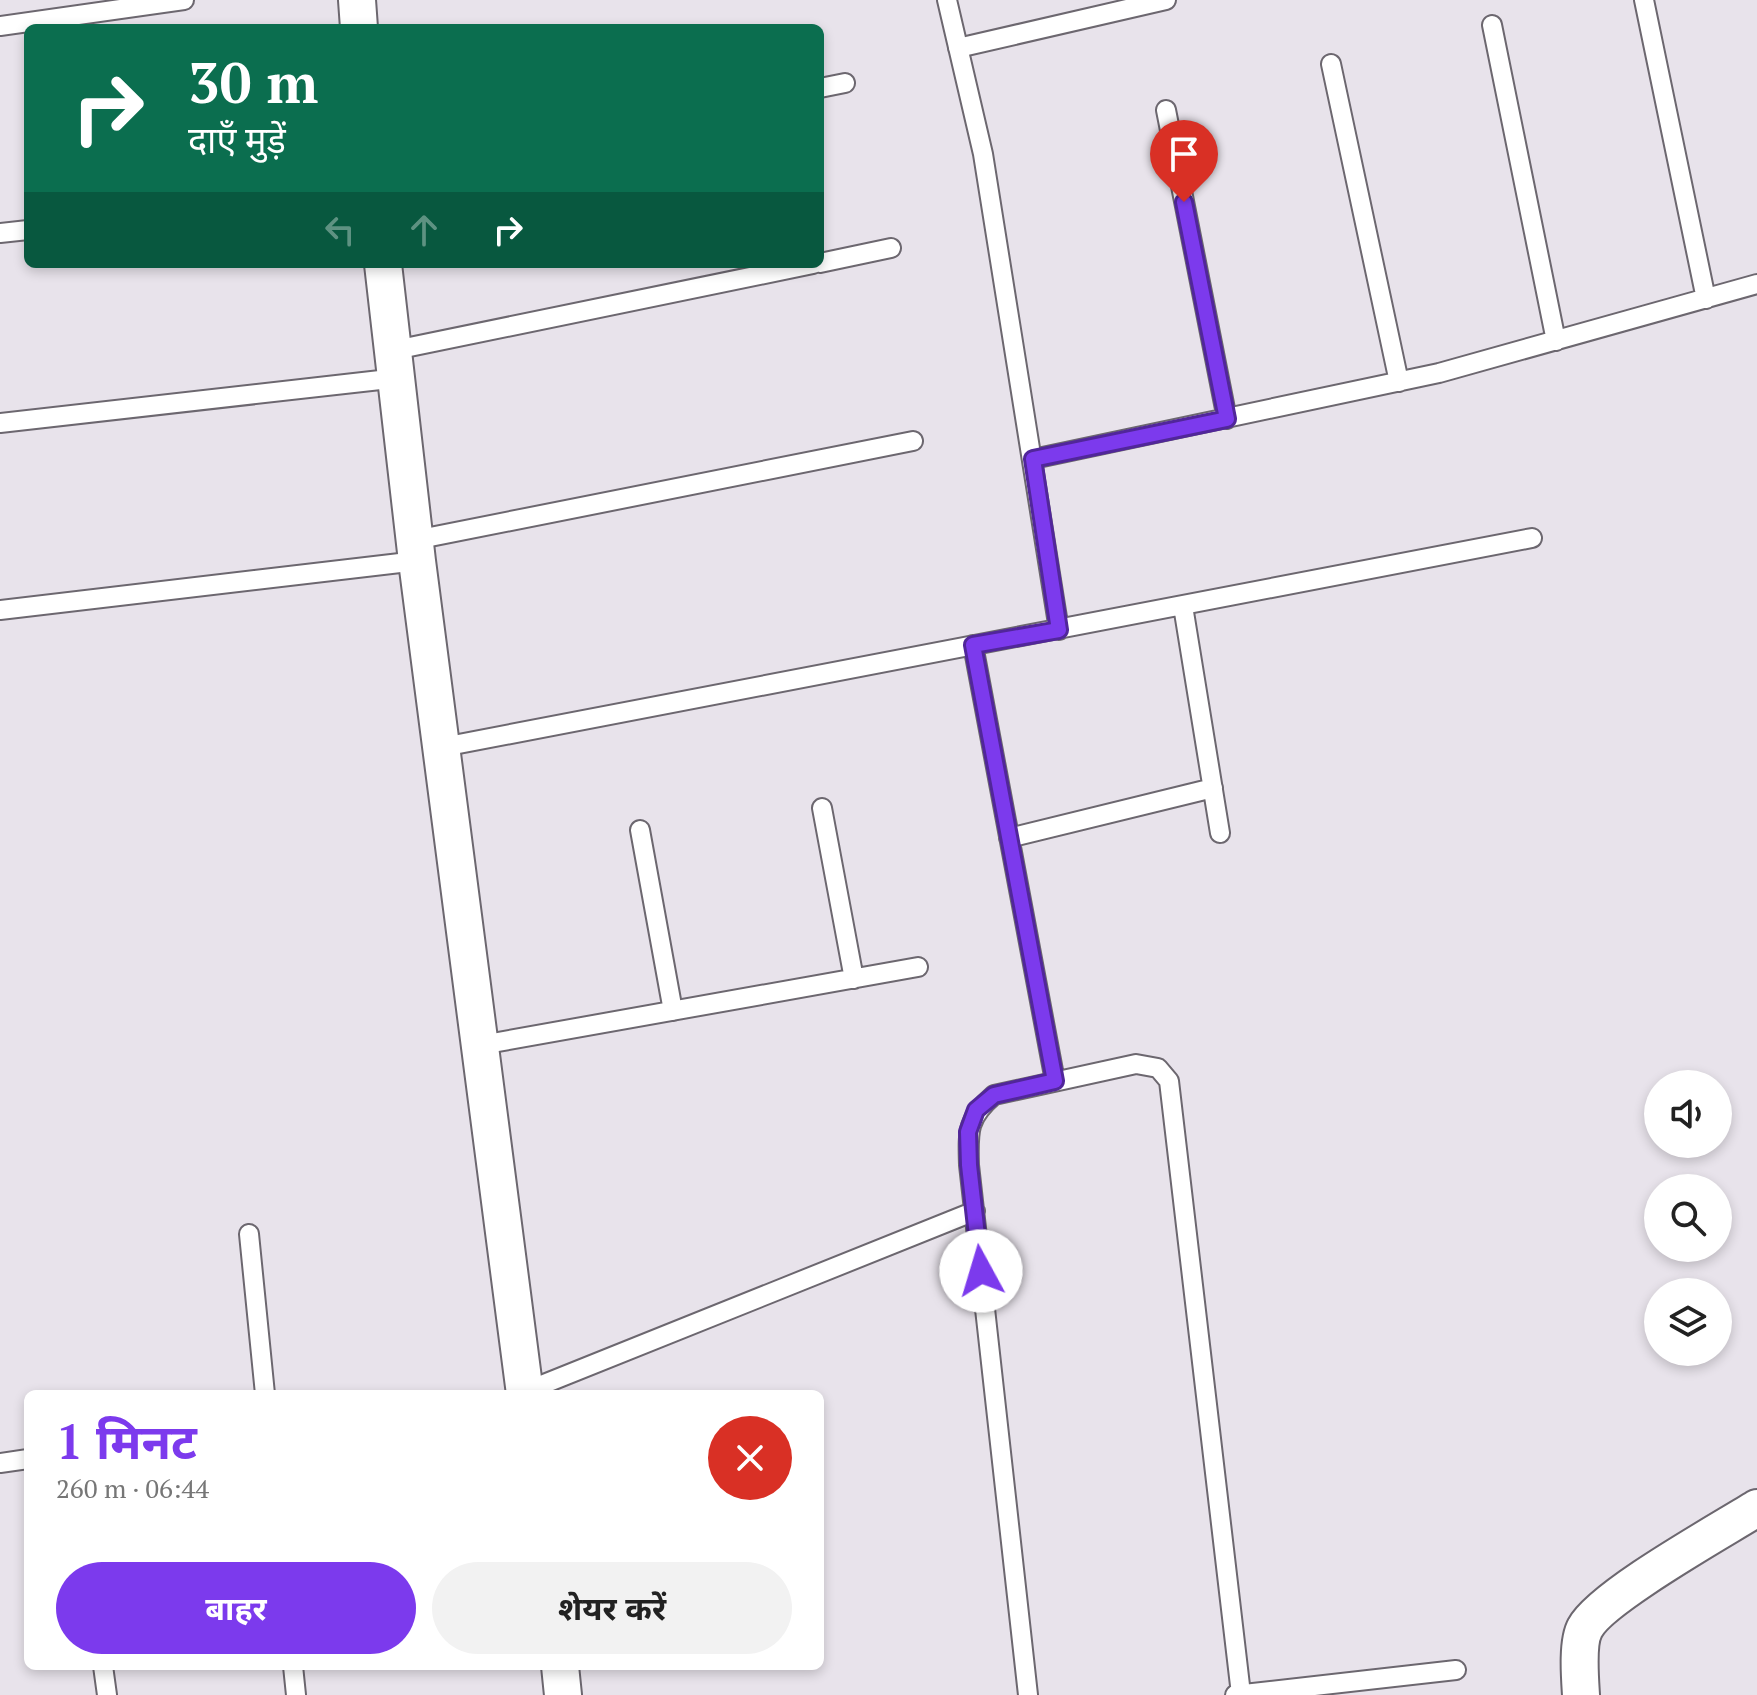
<!DOCTYPE html>
<html lang="hi">
<meta charset="utf-8">
<style>
:root{--surface:#fff;--page:#f2f2f2;--text:#222;--muted:#767676;--accent:#7c3aed}
body{margin:0;font-family:"PT Serif","Noto Sans Devanagari",serif;background:var(--page);color:var(--text);height:100vh;display:flex;flex-direction:column;font-size:30px;white-space:nowrap}
*{box-sizing:border-box;margin:0}
p{font-size:26px;color:var(--muted)}
.icon{flex:none;width:44px;height:44px;fill:none;stroke:currentColor;stroke-width:2;stroke-linecap:round;stroke-linejoin:round}
.map{position:relative;flex:1;overflow:hidden}
.panel{position:absolute;left:24px;top:1390px;width:800px;height:280px;display:flex;flex-direction:column;background:var(--surface);border-radius:12px;box-shadow:0 4px 12px #0003}
.panel>*{flex:none}
.guide{position:absolute;left:24px;top:24px;width:800px;height:244px;border-radius:12px;box-shadow:0 4px 12px #0003;background:#0b6e4f;color:#fff;overflow:hidden}
.controls{position:absolute;left:1644px;top:1070px;display:grid;gap:16px}
.controls a{display:grid;place-items:center;width:88px;height:88px;border-radius:50%;background:var(--surface);box-shadow:0 4px 12px #0003;font-size:40px}
.pin{position:absolute;display:grid;place-items:center;width:68px;height:68px;color:#fff;margin:-82px -34px;border-radius:50% 50% 50% 0;rotate:-45deg;box-shadow:0 0 8px #0007}
.pin .icon{rotate:45deg}
.me{position:absolute;width:88px;margin:-44px;rotate:354deg;stroke-linejoin:round;filter:drop-shadow(0 0 6px #0008)}
.turn{display:flex;align-items:center;gap:28px;height:168px;padding:0 32px;font-size:36px}
.turn .icon{width:104px;height:104px;stroke-width:2.5}
.turn b{display:block;font-size:56px;line-height:68px}
.lanes{display:flex;align-items:center;height:76px;padding:0 32px;background:#0003;justify-content:center;gap:40px;direction:ltr}
.lanes .off{opacity:.35}
.round{display:grid;place-items:center;flex:none;width:84px;height:84px;border-radius:42px;background:var(--page)}
.head{display:flex;align-items:center;justify-content:space-between;height:136px;padding:0 32px}
h1{font-size:48px;font-weight:700;line-height:60px;color:var(--accent)}
.primary-button{display:flex;gap:16px;margin-top:auto;padding:16px 32px}
.primary-button a{flex:1;height:92px;border-radius:48px;background:var(--accent);color:#fff;font-size:32px;font-weight:700;line-height:92px;text-align:center}
.primary-button a+a{background:var(--page);color:var(--text)}
.map>svg:first-child{display:block}
</style>
<div class="map">
<svg width="1757" height="1695" viewBox="0 0 1757 1695">
<rect width="100%" height="100%" fill="#e8e3eb"/>
<g fill="none" stroke-linecap="round" stroke-linejoin="round">
<defs>
<path id="lane" d="M947 0 983 154 1059 630
M1644 0 1706 299
M1492 25 1556 341
M0 26 184 0
M958 48 1166 0
M1331 64 1399 382
M820 88 845 83
M1166 110 1227 419
M0 233 28 230
M820 263 891 248
M395 350 813 264
M0 423 398 378
M1033 459 1439 373 1757 284
M415 540 913 441
M1183 606 1220 833
M0 610 417 561
M973 645 1055 1081
M443 747 1532 538
M822 808 854 979
M640 830 673 1011
M1009 838 1213 788
M481 1045 918 967
M249 1234 265 1394
M524 1392 975 1211
M0 1463 28 1459
M103 1666 107 1695
M293 1666 296 1695
M1028 1695 969 1165C968 1131 967 1118 994 1095L1136 1064 1158 1068 1169 1081 1241 1694
M1235 1695 1456 1670"/>
<path id="street" d="M357 0 359 28
M383 264 417 561 525 1394
M560 1666 563 1695
M1581 1695C1580 1679 1577 1642 1585 1628 1601 1597 1722 1530 1757 1508"/>
</defs>
<!-- lane casing -->
<use href="#lane" stroke="#6c676f" stroke-width="22"/>
<!-- street casing -->
<use href="#street" stroke="#6c676f" stroke-width="40"/>
<!-- lane -->
<use href="#lane" stroke="#fff" stroke-width="18"/>
<!-- street -->
<use href="#street" stroke="#fff" stroke-width="36"/>
</g>
<g fill="none" stroke-linecap="round" stroke-linejoin="round">
<defs>
<path id="route" d="M981 1271 969 1165 968 1132 976 1110 994 1095 1055 1081 973 645 1059 630 1033 459 1227 419 1184 202"/>
</defs>
<!-- route casing -->
<use href="#route" stroke="#51269a" stroke-width="20"/>
<!-- route -->
<use href="#route" stroke="#7c3aed" stroke-width="14"/>
</g>
</svg>
<div class="controls">
<a><svg class="icon" aria-label="sound" viewBox="0 0 24 24"><path d="M4 9h4l5-4v14l-5-4H4zM17 9q2 3 0 6"/></svg></a>
<a><svg class="icon" aria-label="search" viewBox="0 0 24 24"><circle cx="10" cy="10" r="6"/><path d="M15 15l6 6"/></svg></a>
<a><svg class="icon" aria-label="layers" viewBox="0 0 24 24"><path d="M12 4l9 5-9 5-9-5zM3 14l9 5 9-5"/></svg></a>
</div>
<div class="pin" style="left:1184px;top:202px;background:#d93025"><svg class="icon" aria-label="arrive" viewBox="0 0 24 24"><path d="M6 21V4h12l-3 4 3 4H6"/></svg></div>
<svg class="me" style="left:981px;top:1271px" viewBox="-20 -20 40 40"><circle r="19" fill="#fff"/><path d="M0-13L10 11 0 6-10 11z" fill="#7c3aed"/></svg>
<div class="guide">
<div class="turn"><svg class="icon" aria-label="right" viewBox="0 0 24 24"><path d="M7 20v-9h11M14 6l5 5-5 5"/></svg><div><b>30 m</b>दाएँ मुड़ें</div></div>
<div class="lanes"><svg class="icon off" aria-label="left" viewBox="0 0 24 24"><path d="M17 20v-9H6M10 6l-5 5 5 5"/></svg><svg class="icon off" aria-label="ahead" viewBox="0 0 24 24"><path d="M12 20V5M6 11l6-6 6 6"/></svg><svg class="icon" aria-label="right" viewBox="0 0 24 24"><path d="M7 20v-9h11M14 6l5 5-5 5"/></svg></div>
</div>
<section class="panel">
<div class="head"><div><h1>1 मिनट</h1><p>260 m · 06:44</p></div><a class="round" style="background:#d93025;color:#fff"><svg class="icon" aria-label="close" viewBox="0 0 24 24"><path d="M6 6l12 12M18 6L6 18"/></svg></a></div>
<div class="primary-button"><a>बाहर</a><a>शेयर करें</a></div>
</section>
</div>
